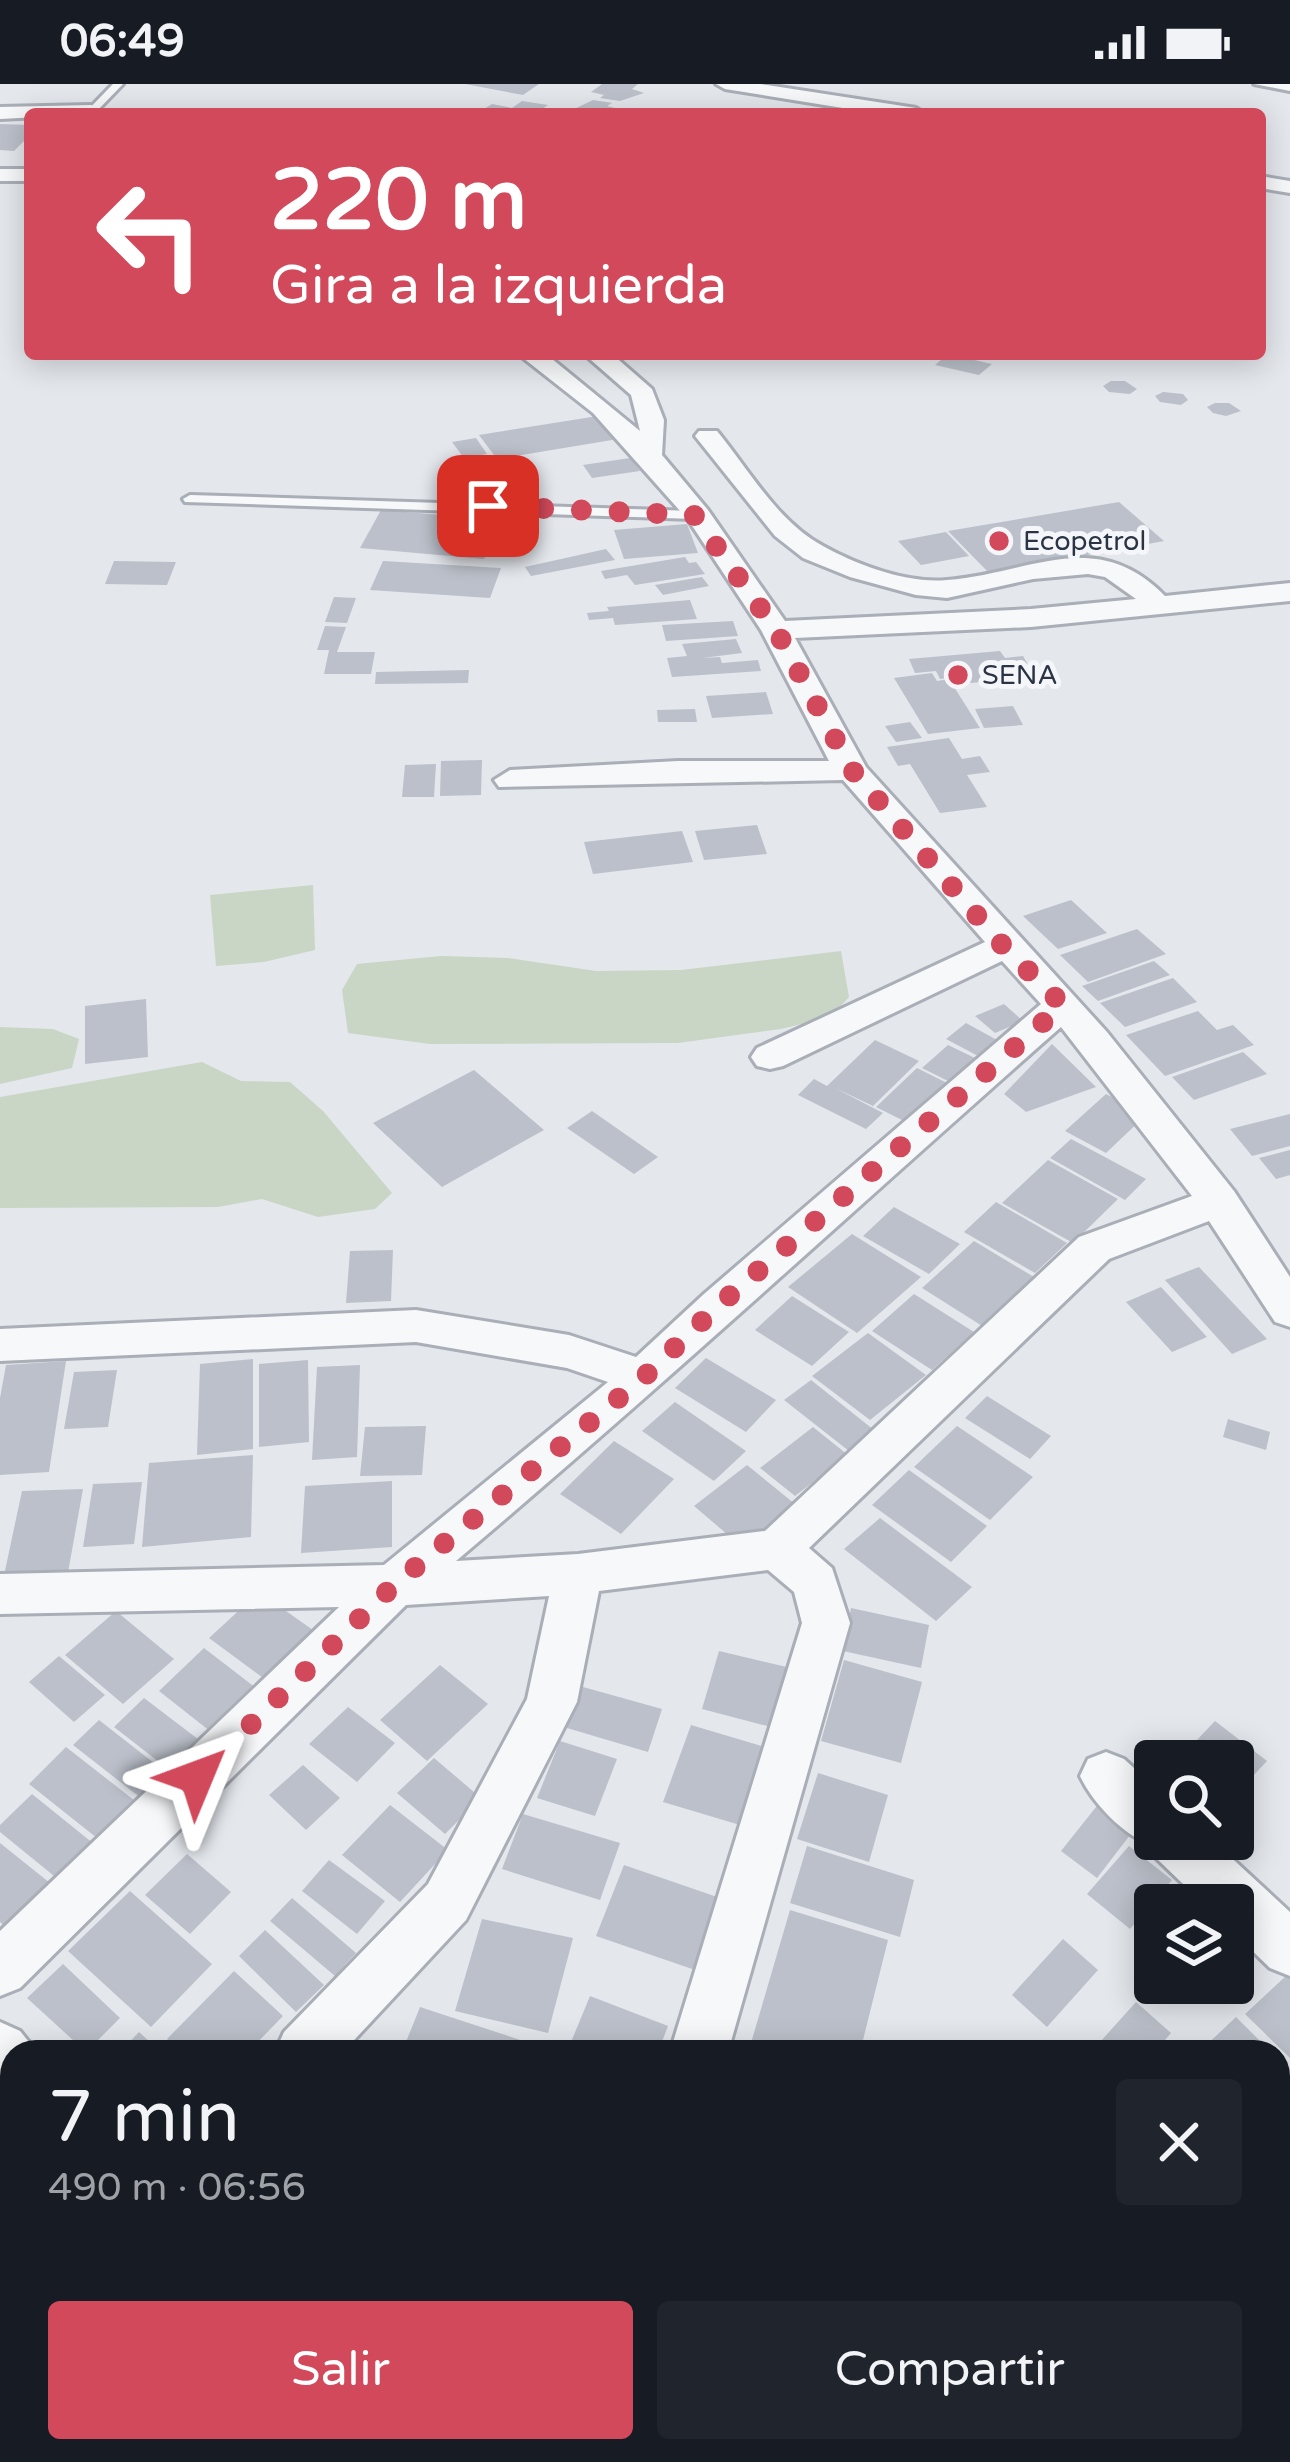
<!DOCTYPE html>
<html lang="es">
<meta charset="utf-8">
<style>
:root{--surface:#171b24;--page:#20242c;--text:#f1f3f6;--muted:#9ea1a6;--accent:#d1495b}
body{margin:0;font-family:"Varela Round",sans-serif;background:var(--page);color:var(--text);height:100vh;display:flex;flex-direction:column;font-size:45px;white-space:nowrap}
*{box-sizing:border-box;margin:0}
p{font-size:39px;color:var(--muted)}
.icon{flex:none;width:66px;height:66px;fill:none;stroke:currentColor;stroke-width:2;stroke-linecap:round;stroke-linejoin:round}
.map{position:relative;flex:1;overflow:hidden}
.sheet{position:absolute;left:0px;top:1956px;width:1290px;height:423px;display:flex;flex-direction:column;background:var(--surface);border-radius:36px 36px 0 0;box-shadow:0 6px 30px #0003}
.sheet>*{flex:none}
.banner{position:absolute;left:24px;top:24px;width:1242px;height:252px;border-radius:12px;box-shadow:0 6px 30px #0003;background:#d1495b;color:#fff;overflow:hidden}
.tools{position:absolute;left:1134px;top:1656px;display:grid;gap:24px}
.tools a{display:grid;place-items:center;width:120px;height:120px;border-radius:12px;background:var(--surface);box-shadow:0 6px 30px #0003;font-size:60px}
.pin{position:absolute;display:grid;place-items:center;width:102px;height:102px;color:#fff;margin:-51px;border-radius:24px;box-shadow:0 6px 18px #0006}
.me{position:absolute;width:132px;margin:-66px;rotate:46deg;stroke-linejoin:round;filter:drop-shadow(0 0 9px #0008)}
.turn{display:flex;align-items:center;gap:42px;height:252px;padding:0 48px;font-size:54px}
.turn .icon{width:156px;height:156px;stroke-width:2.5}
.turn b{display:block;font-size:84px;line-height:102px}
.round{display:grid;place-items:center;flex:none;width:126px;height:126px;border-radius:12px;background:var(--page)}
.summary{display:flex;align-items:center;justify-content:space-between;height:204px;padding:0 48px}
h1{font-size:72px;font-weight:600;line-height:90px}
.cta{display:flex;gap:24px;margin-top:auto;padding:24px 48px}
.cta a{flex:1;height:138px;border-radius:12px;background:var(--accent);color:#fff;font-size:48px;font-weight:600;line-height:138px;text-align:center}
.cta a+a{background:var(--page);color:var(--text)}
.status{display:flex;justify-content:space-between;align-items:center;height:84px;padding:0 60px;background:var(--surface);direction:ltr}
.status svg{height:33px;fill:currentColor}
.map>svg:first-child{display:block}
</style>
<div class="status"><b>06:49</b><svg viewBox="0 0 49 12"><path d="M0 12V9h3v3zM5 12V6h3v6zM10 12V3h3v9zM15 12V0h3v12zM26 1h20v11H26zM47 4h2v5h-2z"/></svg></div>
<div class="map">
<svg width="1290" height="2378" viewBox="0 0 1290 2378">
<rect width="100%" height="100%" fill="#e4e7ec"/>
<!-- green -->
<path fill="#c9d6c5" d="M313 801 315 866 264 878 216 882 210 811Z
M841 867 849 913 831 933 781 945 678 959 430 960 348 949 342 906 357 880 441 872 508 874 596 887 681 886Z
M0 943 53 945 79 955 72 984 0 1000Z
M202 978 241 997 290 998 323 1027 392 1109 375 1125 318 1133 262 1115 218 1123 0 1124V1013Z"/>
<!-- building -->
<path fill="#bbc0ca" d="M465 0H539L523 11Z
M602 0H638L632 5 644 9 620 17 600 14 604 11 591 8Z
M593 16 612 19 607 22 623 26 617 30 570 27Z
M522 17 548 21 535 30H476L492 20 512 24Z
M0 40 30 41V51L14 67 0 66Z
M948 270 992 280 979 291 935 281Z
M1111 297H1125L1137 305 1130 310 1109 308 1103 302Z
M1163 308 1183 310 1188 316 1181 321 1160 318 1155 312Z
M1215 319H1229L1241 327 1226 332 1213 329 1207 323Z
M598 332 618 355 497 375 479 351Z
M476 354 487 370 464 374 452 358Z
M630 374 640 387 592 394 583 381Z
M1119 418 1164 457 989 489 948 447Z
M381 426 502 436 484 475 360 464Z
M687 440 698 469 624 475 614 446Z
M946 448 969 472 921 481 898 457Z
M606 465 615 476 531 492 525 483Z
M685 473 689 479 696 478 705 490 635 501 627 491 605 495 601 487Z
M114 477 176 478 167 501 105 500Z
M383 477 501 484 490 514 370 506Z
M702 493 709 502 663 511 655 501Z
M334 513 356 514 347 539 325 538Z
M690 516 697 535 615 541 613 534 589 536 587 529 609 527 607 523Z
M733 537 738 552 666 557 662 541Z
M325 542 346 543 337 568H375L371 590H324L329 566H317Z
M736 555 742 569 702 574 720 573 722 579 758 576 761 587 672 593 667 574 687 572 682 560Z
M1000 567 1005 574 1023 572 1031 586 1014 587 1019 595 958 600 954 593 940 595 936 587 915 589 909 575Z
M469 586 468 599 375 600 376 588Z
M932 589 937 597 949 595 980 644 928 650 894 594Z
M766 608 773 630 712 634 706 612Z
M1013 622 1023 641 984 644 975 625Z
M695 625 697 638H658L657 626Z
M910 638 922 654 896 658 885 642Z
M949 654 962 675 980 672 990 688 967 691 987 723 940 729 910 680 898 682 887 663Z
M482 676 481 711 440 712 441 677Z
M436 680 434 713H402L405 681Z
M757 741 767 770 704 776 695 747Z
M682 747 693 778 593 790 584 758Z
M1071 816 1107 849 1058 865 1023 832Z
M1137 845 1166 870 1088 898 1060 871Z
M1154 877 1170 891 1098 917 1082 902Z
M1173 894 1197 918 1125 943 1100 919Z
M146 915 148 973 85 980V922Z
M1004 920 1023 937 995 949 975 932Z
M1198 927 1217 946 1233 941 1254 961 1165 992 1126 951Z
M966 939 997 956 978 972 946 955Z
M875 956 919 977 873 1022 835 1004 883 1029 866 1045 798 1011 814 995 827 1002Z
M1052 960 1096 1003 1026 1028 1004 1010Z
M948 961 977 975 952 999 922 984Z
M1243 968 1267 990 1194 1016 1172 993Z
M917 984 949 1000 908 1039 876 1023Z
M474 986 544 1046 442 1103 373 1039Z
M1106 1010 1146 1031 1106 1069 1065 1047Z
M592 1027 658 1073 634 1090 567 1044Z
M1290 1030V1062L1252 1072 1230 1045Z
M1071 1055 1146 1095 1125 1116 1050 1074Z
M1290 1066V1091L1276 1095 1259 1074Z
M1048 1076 1118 1115 1073 1159 1002 1119Z
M996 1118 1067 1159 1035 1189 964 1148Z
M894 1123 960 1160 929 1190 863 1152Z
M852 1150 921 1193 857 1249 788 1203Z
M974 1157 1039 1196 987 1245 922 1204Z
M393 1166 391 1217 346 1219 350 1167Z
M1199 1183 1267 1255 1232 1270 1165 1196Z
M1161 1203 1207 1253 1172 1268 1126 1218Z
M914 1210 974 1248 932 1286 872 1247Z
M792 1212 849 1248 812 1282 755 1246Z
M868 1249 926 1291 870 1336 812 1292Z
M706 1274 776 1316 746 1348 675 1304Z
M253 1275V1365L197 1371 200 1280Z
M308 1276 309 1358 259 1363V1280Z
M66 1277 49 1388 0 1391V1314L6 1281Z
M360 1281 357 1373 312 1376 317 1283Z
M117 1286 108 1343 64 1345 74 1288Z
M811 1296 874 1346 849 1367 784 1316Z
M987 1312 1051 1352 1030 1375 965 1334Z
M675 1318 746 1367 714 1397 642 1347Z
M1228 1335 1270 1348 1266 1366 1223 1353Z
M426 1342 422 1391 360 1392 365 1343Z
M957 1342 1033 1393 990 1436 914 1383Z
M813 1343 848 1371 795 1412 760 1384Z
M614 1357 674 1395 621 1450 560 1410Z
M253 1371 251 1453 142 1463 149 1379Z
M747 1381 795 1420 741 1462 694 1422Z
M909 1386 987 1442 951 1478 872 1421Z
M392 1397V1463L301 1469 305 1402Z
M142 1398 134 1460 83 1463 93 1400Z
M83 1405 67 1494 3 1496 22 1407Z
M880 1434 972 1503 936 1537 844 1465Z
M259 1508 320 1551 270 1599 209 1554Z
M851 1524 929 1541 921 1584 843 1567Z
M116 1527 174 1575 123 1620 65 1571Z
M204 1564 265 1611 220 1655 159 1607Z
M719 1567 791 1584 775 1644 702 1625Z
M59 1572 105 1611 74 1638 29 1598Z
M844 1576 922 1598 901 1679 821 1657Z
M440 1581 488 1620 427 1677 380 1636Z
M583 1603 662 1625 648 1668 567 1644Z
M144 1614 211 1665 181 1695 114 1643Z
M348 1623 395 1659 357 1698 309 1660Z
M99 1636 177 1697 151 1722 73 1661Z
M1215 1637 1267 1677 1233 1713V1677H1177Z
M691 1641 765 1663 740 1741 663 1718Z
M560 1657 617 1675 595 1732 537 1714Z
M66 1663 139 1720 102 1758 29 1700Z
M434 1674 481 1714 445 1750 397 1709Z
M303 1681 340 1714 306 1746 269 1711Z
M818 1689 888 1711 869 1778 797 1755Z
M1108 1708 1143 1734 1097 1794 1061 1767Z
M32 1710 94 1760 59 1796 0 1748V1741Z
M390 1721 448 1766 400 1818 342 1771Z
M523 1730 620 1759 600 1816 502 1785Z
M0 1759 55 1803 12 1848 0 1838Z
M807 1762 914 1796 900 1853 790 1819Z
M1129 1762 1172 1796 1130 1845 1087 1810Z
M187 1770 231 1808 190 1850 145 1811Z
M329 1776 385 1817 357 1850 302 1807Z
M624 1781 723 1815 698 1887 596 1852Z
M1188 1797 1213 1821H1162Z
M130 1807 212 1880 151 1943 68 1867Z
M292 1814 356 1869 335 1892 270 1837Z
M790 1826 888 1856 860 1968H778L751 1959Z
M482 1835 573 1854 548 1949 455 1927Z
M265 1846 324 1901 296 1928 239 1872Z
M1063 1855 1098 1886 1047 1943 1012 1911Z
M63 1880 120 1934 86 1968 27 1914Z
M234 1887 283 1932 248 1968H181L167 1955Z
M1287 1891 1290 1895V1974L1245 1930Z
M590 1912 668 1942 658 1968H581L569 1963Z
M1136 1918 1171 1949 1155 1968H1091Z
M420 1923 554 1967V1968H402Z
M1236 1933 1271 1968H1199Z
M139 1948 161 1968H120Z
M0 2058 12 2066V2177L0 2169Z
M1278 2069 1290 2081V2127L1278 2139Z
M1290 2141V2207L1278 2195V2155Z
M12 2309V2366L0 2361V2332Z
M147 2367H241L236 2378H142Z
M312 2367H368L393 2378H307Z
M472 2367H564L560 2378H501Z
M648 2367H760L757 2378H645Z
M1148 2367H1190L1194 2371 1189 2378H1161Z"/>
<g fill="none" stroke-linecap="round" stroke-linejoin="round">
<defs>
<path id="service" d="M113 0H123L94 30H84Z
M190 411 694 427 701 431 694 435 185 418 183 415Z"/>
<path id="minor" d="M716 0H760L916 24 925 30H880L725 5Z
M1254 0H1290V7Z
M91 21 98 23V30L0 35V23Z
M0 85H30V97H0Z
M1260 92 1290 97V109L1260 104Z
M518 270H546L640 347 631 311 584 270H612L652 305 664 336 662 371 708 426 785 537 1031 525 1136 515 1105 493 1088 490 1033 495 947 514 916 511 850 493 803 474 775 452 695 352 699 347H717C749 386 778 438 823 462 857 481 908 500 947 496 1029 490 1096 441 1165 512L1290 499V517L1031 543 795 554 866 683 1107 948 1234 1107 1290 1193V1243L1275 1238 1209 1137 1109 1175 809 1464 832 1484 850 1539 728 1968H670L802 1539 794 1508 768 1486 599 1507 577 1618 466 1836 343 1968H275L284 1948 428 1800 527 1615 549 1512 406 1521 20 1904 0 1912V1847L339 1523 0 1530V1490L384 1481 608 1298 567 1284 416 1258 0 1277V1245L416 1226 569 1251 636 1273 704 1210 1041 920 1002 877 783 982 770 985 757 982 751 973 757 964 985 858 843 696 499 703 494 696 510 686 678 677H829L761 546 689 437 593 329ZM1061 943 1192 1112 1079 1153 765 1447 578 1470 456 1477C662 1303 859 1121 1061 943Z
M1106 1668 1124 1675 1155 1703V1755H1211L1290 1828V1892L1270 1884 1233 1848V1821H1205L1154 1772 1149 1760C1122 1750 1092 1718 1080 1692L1088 1675Z
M0 1938 20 1947 37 1968H12V2007L0 2002Z
M12 2213V2294L0 2299V2218Z
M1278 2280 1290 2285V2355L1278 2350Z
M224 2367H290L286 2378H220Z
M541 2367H607L603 2378H537Z"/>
</defs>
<!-- service casing -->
<use href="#service" stroke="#a9aeb7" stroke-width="6"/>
<!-- minor casing -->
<use href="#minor" stroke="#a9aeb7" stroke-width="6"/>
<!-- service -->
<use href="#service" fill="#f7f8fa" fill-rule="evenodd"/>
<!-- minor -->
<use href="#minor" fill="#f7f8fa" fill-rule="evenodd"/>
</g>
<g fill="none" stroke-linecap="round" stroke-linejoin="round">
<!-- route -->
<path stroke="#d1495b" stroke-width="21" stroke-dasharray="0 37.8" d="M197 1693 394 1501 644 1293 719 1221 1063 921 1004 863 852 686 776 546 694 431 488 422"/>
</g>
<!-- markers -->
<g fill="#d1495b" stroke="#f4f6f9" stroke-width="4.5">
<circle cx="999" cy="457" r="12"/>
<circle cx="958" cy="591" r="12"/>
</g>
<g text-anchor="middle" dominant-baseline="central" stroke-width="10" stroke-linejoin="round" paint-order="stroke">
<!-- far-poi labels -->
<g font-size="27" fill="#2b3445" stroke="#f4f6f9" text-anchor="start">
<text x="1023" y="457">Ecopetrol</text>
<text x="982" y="591">SENA</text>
</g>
</g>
</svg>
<div class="tools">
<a><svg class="icon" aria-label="search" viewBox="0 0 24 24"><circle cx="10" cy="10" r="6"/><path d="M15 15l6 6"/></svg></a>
<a><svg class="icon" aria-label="layers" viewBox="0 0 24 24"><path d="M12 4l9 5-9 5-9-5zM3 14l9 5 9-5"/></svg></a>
</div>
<div class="pin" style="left:488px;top:422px;background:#d93025"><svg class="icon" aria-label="arrive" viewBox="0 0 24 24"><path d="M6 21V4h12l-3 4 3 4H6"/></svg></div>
<svg class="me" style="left:197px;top:1693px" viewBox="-20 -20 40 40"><path d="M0-17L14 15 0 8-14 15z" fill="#d1495b" stroke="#fff" stroke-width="4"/></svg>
<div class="banner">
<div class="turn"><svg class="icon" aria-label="left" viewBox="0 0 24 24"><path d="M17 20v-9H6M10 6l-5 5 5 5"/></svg><div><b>220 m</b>Gira a la izquierda</div></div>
</div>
<section class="sheet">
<div class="summary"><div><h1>7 min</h1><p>490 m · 06:56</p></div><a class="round"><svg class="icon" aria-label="close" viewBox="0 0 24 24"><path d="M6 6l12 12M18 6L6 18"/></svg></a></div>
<div class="cta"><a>Salir</a><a>Compartir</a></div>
</section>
</div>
